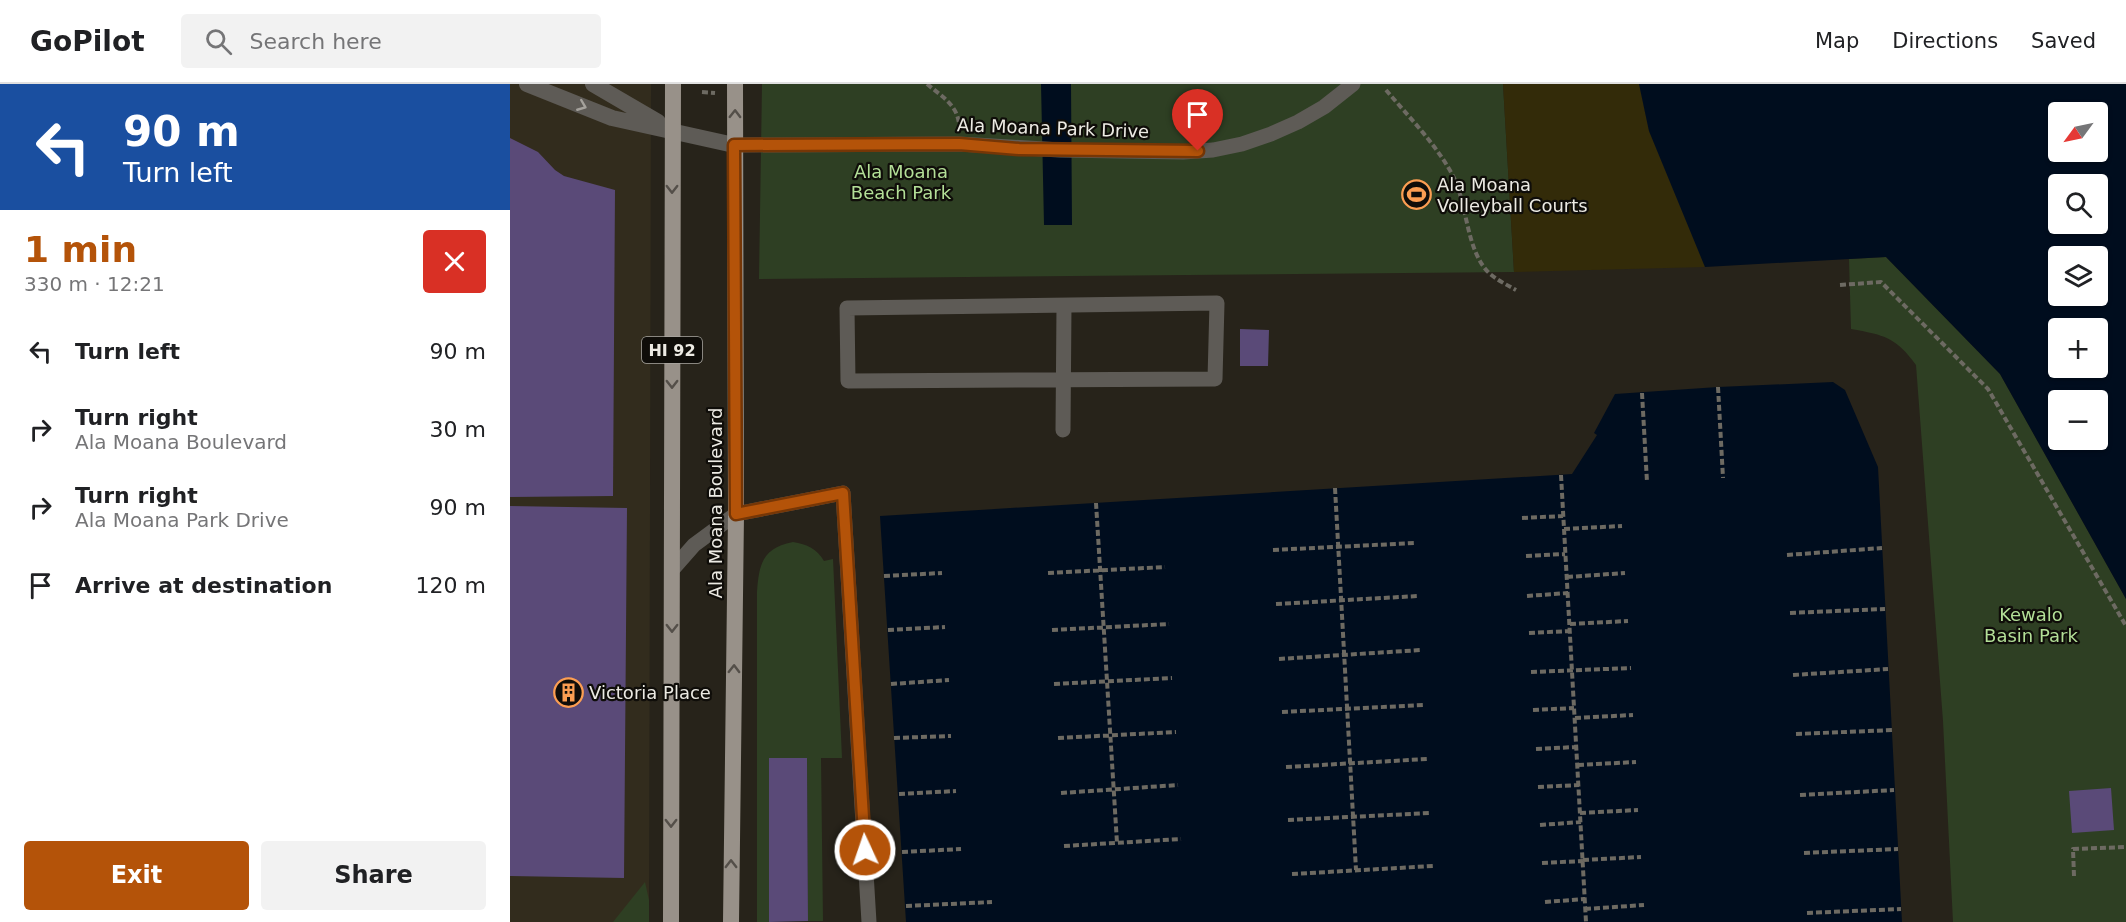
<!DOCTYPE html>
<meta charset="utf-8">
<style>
:root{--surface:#fff;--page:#f2f2f2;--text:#202124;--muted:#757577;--line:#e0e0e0;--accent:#b45309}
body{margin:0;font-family:"DejaVu Sans",sans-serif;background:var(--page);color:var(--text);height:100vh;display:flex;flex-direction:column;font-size:22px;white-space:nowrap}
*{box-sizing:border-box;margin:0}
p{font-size:20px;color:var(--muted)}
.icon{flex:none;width:33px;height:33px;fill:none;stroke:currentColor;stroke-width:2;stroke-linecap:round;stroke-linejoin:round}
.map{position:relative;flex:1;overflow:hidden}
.sheet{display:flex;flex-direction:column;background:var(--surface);width:510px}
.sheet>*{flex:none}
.top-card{background:#1a4fa0;color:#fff;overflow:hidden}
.needle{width:39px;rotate:237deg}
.tools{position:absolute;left:1538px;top:18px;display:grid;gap:12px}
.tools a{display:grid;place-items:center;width:60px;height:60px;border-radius:6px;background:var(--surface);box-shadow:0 2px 4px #0004;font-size:30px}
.pin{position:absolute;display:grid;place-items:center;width:51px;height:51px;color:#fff;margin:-62px -26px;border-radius:50% 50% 50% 0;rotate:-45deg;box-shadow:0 0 6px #0007}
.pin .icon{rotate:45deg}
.me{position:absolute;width:66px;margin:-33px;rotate:357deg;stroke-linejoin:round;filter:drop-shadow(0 0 4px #0008)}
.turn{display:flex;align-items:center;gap:21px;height:126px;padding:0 24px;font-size:27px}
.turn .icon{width:78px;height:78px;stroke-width:2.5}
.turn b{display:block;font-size:42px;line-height:51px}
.round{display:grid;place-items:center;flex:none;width:63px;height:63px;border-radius:6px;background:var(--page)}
.summary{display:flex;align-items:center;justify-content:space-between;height:102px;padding:0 24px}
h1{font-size:36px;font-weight:800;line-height:45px;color:var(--accent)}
.primary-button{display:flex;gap:12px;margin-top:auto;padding:12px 24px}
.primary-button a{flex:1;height:69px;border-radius:6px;background:var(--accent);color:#fff;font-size:24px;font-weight:800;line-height:69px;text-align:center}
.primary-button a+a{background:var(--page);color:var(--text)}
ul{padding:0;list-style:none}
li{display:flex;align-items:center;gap:18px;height:78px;padding:0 24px}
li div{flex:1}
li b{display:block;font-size:22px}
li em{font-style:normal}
header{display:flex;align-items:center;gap:36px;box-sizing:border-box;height:84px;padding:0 30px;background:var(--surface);border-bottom:2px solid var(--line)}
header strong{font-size:28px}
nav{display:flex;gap:33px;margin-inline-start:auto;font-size:21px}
.search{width:420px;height:54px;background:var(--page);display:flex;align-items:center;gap:15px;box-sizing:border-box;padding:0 21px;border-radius:6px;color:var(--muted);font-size:22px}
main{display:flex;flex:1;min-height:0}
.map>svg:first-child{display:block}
</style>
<header>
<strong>GoPilot</strong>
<div class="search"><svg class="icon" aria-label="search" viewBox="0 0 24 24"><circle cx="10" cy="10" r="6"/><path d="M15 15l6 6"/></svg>Search here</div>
<nav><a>Map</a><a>Directions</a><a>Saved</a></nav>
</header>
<main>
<section class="sheet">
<div class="top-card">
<div class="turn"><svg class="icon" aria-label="left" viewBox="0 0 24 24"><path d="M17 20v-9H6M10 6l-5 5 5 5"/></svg><div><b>90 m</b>Turn left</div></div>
</div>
<div class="summary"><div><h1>1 min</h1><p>330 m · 12:21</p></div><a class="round" style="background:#d93025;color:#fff"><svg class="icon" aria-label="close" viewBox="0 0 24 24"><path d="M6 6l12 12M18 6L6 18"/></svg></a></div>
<ul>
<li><svg class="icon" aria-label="left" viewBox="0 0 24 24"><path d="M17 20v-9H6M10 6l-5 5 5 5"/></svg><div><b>Turn left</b></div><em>90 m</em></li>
<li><svg class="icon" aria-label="right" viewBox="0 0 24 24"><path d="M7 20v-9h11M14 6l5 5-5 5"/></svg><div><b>Turn right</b><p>Ala Moana Boulevard</p></div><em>30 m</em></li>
<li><svg class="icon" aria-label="right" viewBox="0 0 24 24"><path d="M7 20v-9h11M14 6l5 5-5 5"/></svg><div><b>Turn right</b><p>Ala Moana Park Drive</p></div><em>90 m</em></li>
<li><svg class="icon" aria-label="arrive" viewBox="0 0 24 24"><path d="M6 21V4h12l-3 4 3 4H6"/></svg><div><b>Arrive at destination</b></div><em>120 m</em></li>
</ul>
<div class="primary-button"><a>Exit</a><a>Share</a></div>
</section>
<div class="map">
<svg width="1616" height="838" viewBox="0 0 1616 838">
<rect width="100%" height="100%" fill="#27231a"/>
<!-- built -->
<path fill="#322c1d" d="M0 0H141L139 838H0Z"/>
<!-- green -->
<path fill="#2e3f23" d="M252 0H993L1004 188 249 195Z
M1376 173 1490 290 1616 515V838H1443L1433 637 1406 281C1386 253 1374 251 1341 245L1339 175Z
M283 458C297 460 307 465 314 477L323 475 332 674H311L313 837H298L297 674H259V838H247V508C249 481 252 464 283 458Z
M135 798 139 816V838H103Z"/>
<!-- sand -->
<path fill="#332b09" d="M993 0H1129L1139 47 1195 183 1004 188Z"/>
<!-- water -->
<path fill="#000d1e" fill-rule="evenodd" d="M531 0H561L562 141H534Z
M1129 0H1616V515L1490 290 1376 173 1195 183 1139 47ZM1548 28H1587V68H1548ZM1548 100H1587V140H1548ZM1587 172V212H1548V172ZM1548 244H1587V284H1548ZM1548 316H1587V356H1548Z
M1323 298 1335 306 1368 383 1392 838H396L370 432 1062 390 1087 351 1084 349 1105 310 1208 303Z"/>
<!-- building -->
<path fill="#5a4a78" d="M0 54 28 68 45 86 54 92 105 106 103 412 0 413Z
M730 245 759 246 758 282H730Z
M0 422 117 424 114 794 0 792Z
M259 674H297L298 837 259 838Z
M1601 704 1604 746 1562 749 1559 707Z"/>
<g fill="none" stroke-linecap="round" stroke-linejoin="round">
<!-- path -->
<path stroke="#6d6a62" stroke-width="4" stroke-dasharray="6 3" stroke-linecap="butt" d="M417 0C431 12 448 21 449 41
M876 6C898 32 925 59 942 90 958 119 955 165 979 189 987 196 997 201 1006 206
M192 8 205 9
M1330 201 1371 198 1478 305 1616 542
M1208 303 1213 394
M1132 309 1137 398
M1051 391 1076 838
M825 404 846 786
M586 419 607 759
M1012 434 1053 432
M1054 445 1112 442
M763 466 905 459
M1277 471 1372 464
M1016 472 1055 470
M538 489 655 483
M374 492 432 489
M1057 493 1115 489
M1017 512 1058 509
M766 520 908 512
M1280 529 1375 525
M1060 540 1118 537
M378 546 435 543
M542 546 659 540
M1019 549 1060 547
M769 575 911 566
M1021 588 1121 584
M1283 591 1378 585
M381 600 439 596
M544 600 662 594
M1023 626 1064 624
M772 628 914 621
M1065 634 1123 631
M1286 650 1382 646
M384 654 441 652
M548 654 666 648
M1026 665 1066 663
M1068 681 1126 678
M776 683 917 675
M1028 703 1069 701
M551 709 668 701
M389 710 446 707
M1290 711 1384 706
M1070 729 1128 726
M778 736 920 729
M1030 741 1071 738
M554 762 671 755
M392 768 451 765
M1294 769 1388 765
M1073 776 1131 773
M1032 779 1073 777
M782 790 923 782
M1564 792 1563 765 1616 763
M1035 818 1075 815
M396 822 482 818
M1075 825 1134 821
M1297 829 1391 825"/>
<!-- service -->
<path stroke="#5e5b56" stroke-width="15" d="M224 61 449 60 550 66 673 68 703 66 732 60 761 50 788 38 814 23 843 0
M707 219 705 295 338 297 337 224Z
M553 346 554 222
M162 486 184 461 226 430 333 409 359 838"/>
<!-- tertiary -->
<path stroke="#5e5b56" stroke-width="16" d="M17 0 102 34 224 61
M83 0 148 38"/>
<!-- primary -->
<path stroke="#989189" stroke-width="16" d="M161 838 163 0
M221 838 226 430 225 0"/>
</g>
<!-- one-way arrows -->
<defs><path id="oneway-chevron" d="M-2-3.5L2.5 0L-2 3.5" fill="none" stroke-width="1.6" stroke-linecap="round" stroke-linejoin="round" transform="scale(1.5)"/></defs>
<use stroke="#a5a29c" href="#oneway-chevron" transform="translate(72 22) rotate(22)"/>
<g stroke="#544f49">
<use href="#oneway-chevron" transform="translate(225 30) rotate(-89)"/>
<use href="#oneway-chevron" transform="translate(162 105) rotate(90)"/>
<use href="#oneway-chevron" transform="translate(162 300) rotate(90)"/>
<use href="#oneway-chevron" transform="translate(162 544) rotate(90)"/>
<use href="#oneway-chevron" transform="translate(224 585) rotate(-89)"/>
<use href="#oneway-chevron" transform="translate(161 739) rotate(90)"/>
<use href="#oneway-chevron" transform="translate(221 780) rotate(-90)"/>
</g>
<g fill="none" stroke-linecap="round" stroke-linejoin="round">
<defs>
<path id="route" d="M355 766 333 409 226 430 224 61 449 60 509 65 688 67"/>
</defs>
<!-- route casing -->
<use href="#route" stroke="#753606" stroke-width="15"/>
<!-- route -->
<use href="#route" stroke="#b45309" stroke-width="10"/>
</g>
<!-- icons -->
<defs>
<symbol id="stadium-ring" viewBox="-11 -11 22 22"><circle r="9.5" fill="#0f0d09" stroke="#fc9e52" stroke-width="1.5"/><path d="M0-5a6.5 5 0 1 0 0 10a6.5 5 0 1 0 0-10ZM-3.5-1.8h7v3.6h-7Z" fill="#fc9e52"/></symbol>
<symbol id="building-ring" viewBox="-11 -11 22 22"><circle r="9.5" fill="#0f0d09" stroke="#fc9e52" stroke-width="1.5"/><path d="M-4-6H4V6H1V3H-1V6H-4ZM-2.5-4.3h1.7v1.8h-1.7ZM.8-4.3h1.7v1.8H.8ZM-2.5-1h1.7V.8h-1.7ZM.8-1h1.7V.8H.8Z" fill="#fc9e52"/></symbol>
</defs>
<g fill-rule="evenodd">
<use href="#stadium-ring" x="890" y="94" width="33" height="33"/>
<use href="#building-ring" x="42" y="592" width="33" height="33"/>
</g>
<g text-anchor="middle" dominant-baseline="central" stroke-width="4.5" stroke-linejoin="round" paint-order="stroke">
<!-- shield labels -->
<rect fill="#0f0d09" stroke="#aaa8a2" stroke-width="1.5" x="132" y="253" width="60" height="26" rx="4.5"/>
<g font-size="16" font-weight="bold" fill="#eceae3">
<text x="162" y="266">HI 92</text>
</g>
<!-- street labels -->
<g font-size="18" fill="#eceae3" stroke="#0f0d09">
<text transform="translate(543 44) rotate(2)">Ala Moana Park Drive</text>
<text transform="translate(205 419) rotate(-90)">Ala Moana Boulevard</text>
</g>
<!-- park labels -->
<g font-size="18" fill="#b3df97" stroke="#0f0d09">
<text x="391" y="87">Ala Moana<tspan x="391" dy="21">Beach Park</tspan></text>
<text x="1521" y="530">Kewalo<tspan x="1521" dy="21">Basin Park</tspan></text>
</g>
<!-- poi labels -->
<g font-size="18" fill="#eceae3" stroke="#0f0d09" text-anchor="start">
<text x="927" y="100">Ala Moana<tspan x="927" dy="21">Volleyball Courts</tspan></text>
<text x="79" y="608">Victoria Place</text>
</g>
</g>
</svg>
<div class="tools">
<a><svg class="needle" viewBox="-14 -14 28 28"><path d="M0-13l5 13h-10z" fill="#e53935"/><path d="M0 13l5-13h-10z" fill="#757577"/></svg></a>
<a><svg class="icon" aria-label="search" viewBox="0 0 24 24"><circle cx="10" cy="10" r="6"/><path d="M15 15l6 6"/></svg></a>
<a><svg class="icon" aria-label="layers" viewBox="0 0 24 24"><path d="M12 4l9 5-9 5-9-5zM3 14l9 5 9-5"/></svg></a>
<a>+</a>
<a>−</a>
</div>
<div class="pin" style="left:688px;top:67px;background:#d93025"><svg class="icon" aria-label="arrive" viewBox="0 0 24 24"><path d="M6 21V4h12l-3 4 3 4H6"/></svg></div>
<svg class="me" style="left:355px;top:766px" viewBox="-20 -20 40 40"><circle r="17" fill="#b45309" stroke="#fff" stroke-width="3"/><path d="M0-11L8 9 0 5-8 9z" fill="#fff"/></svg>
</div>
</main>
